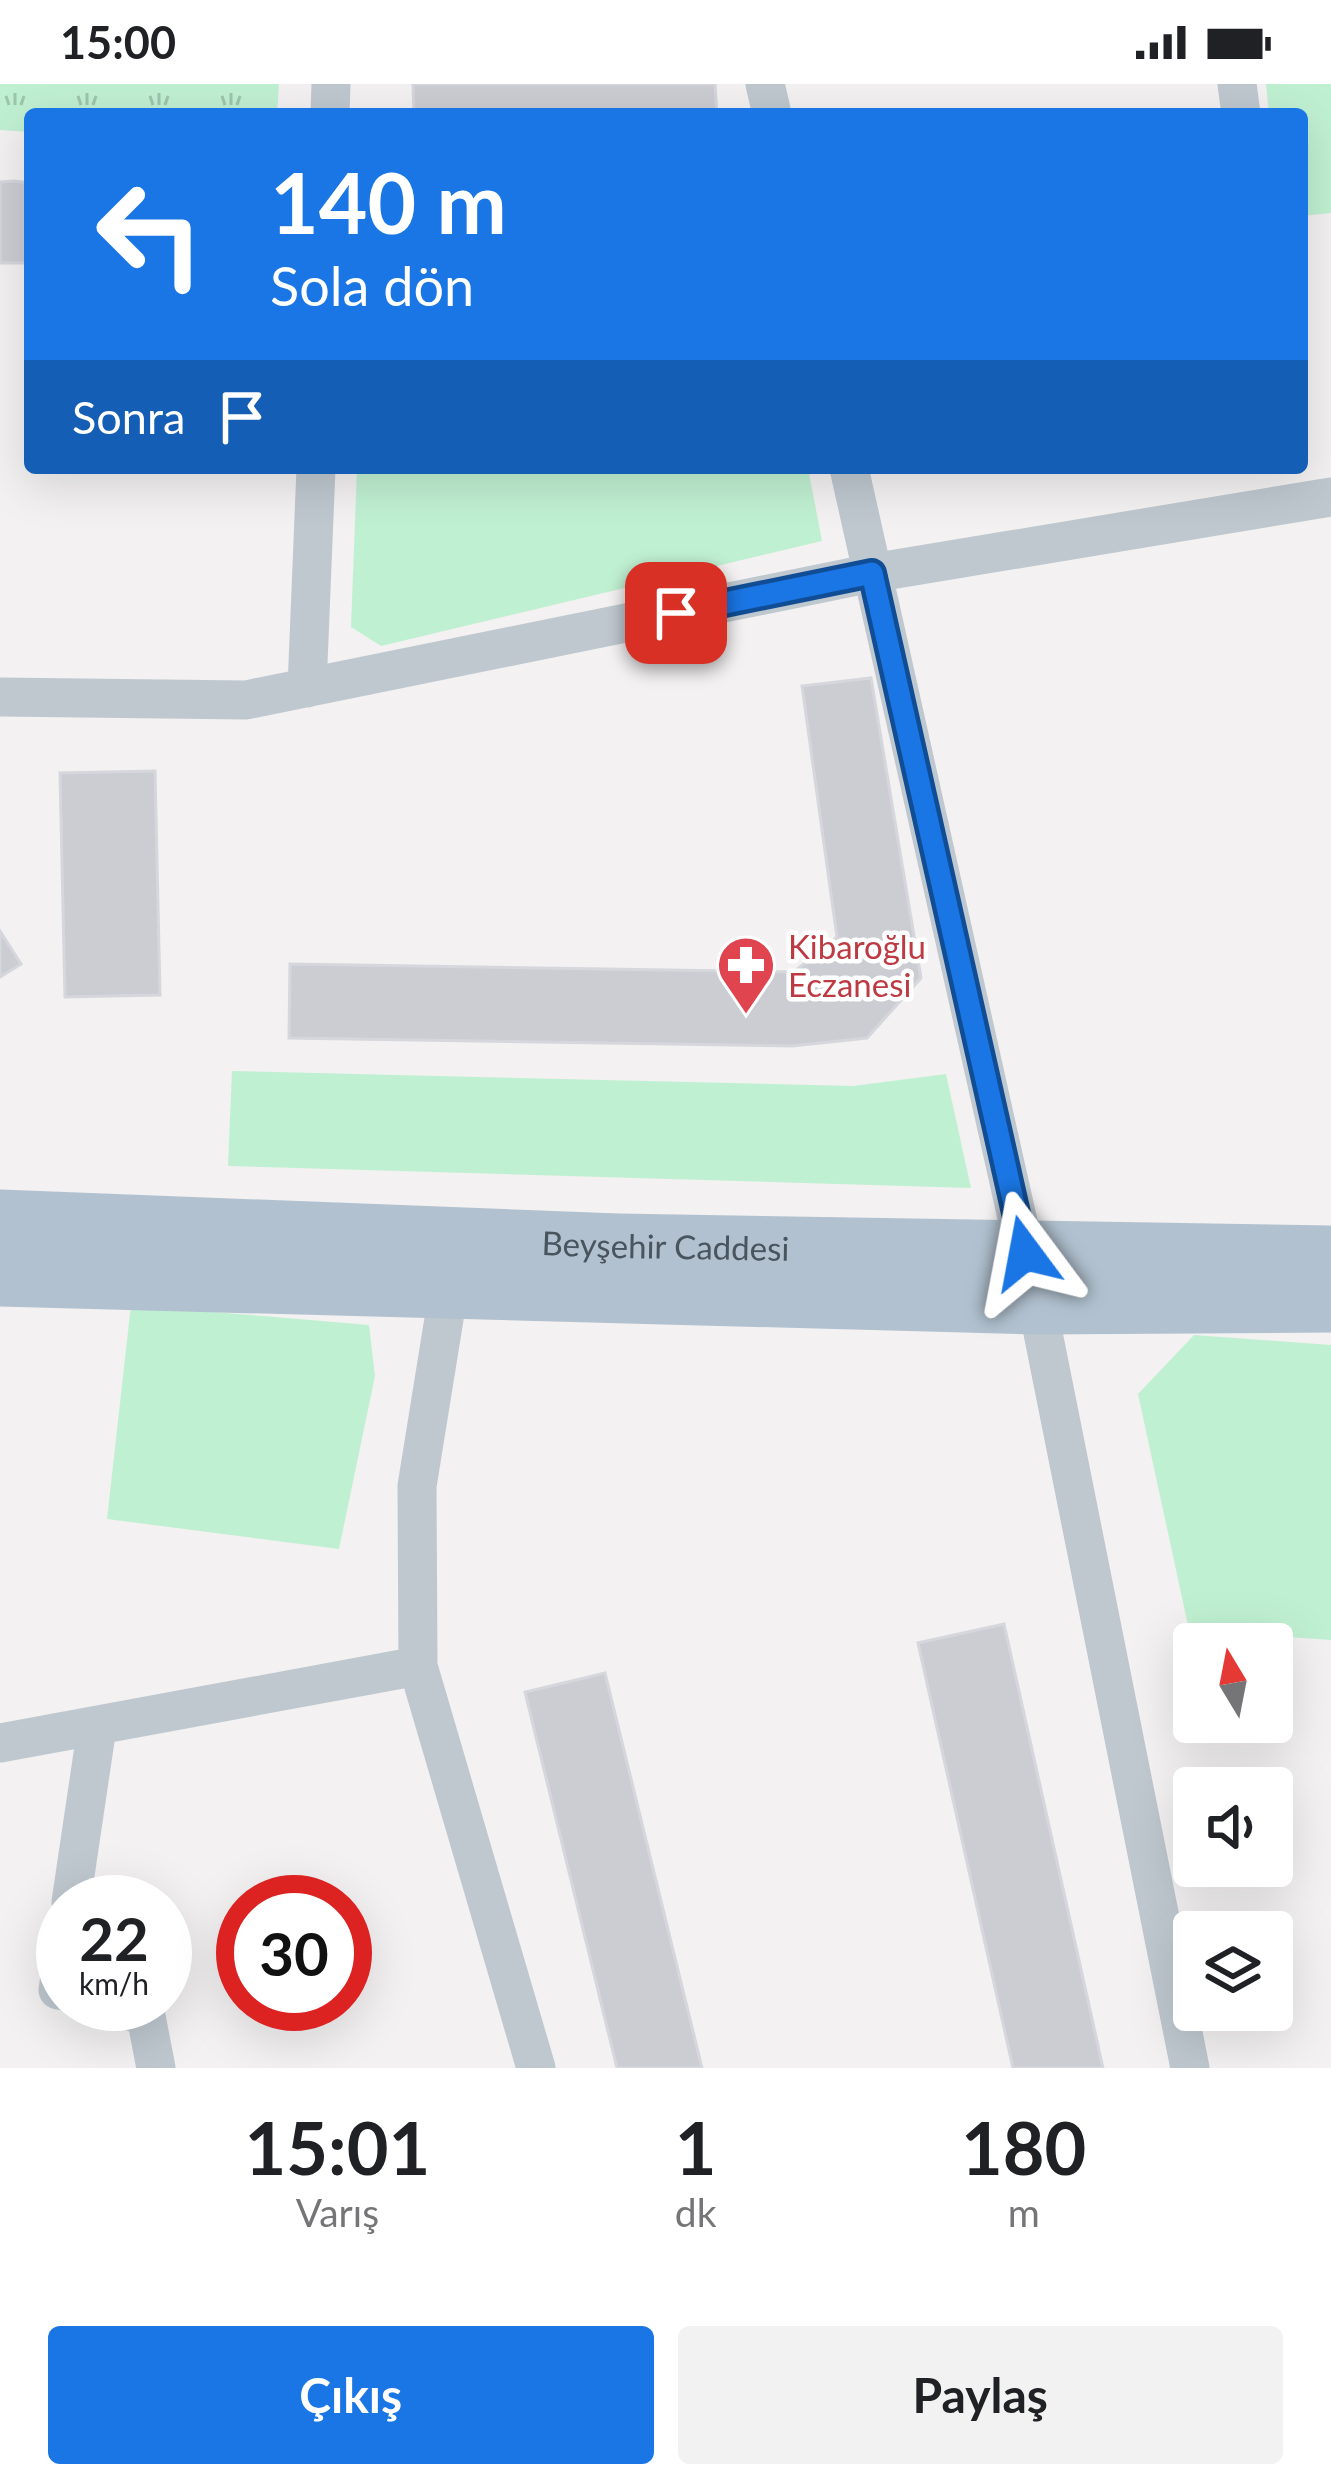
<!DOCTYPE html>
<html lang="tr">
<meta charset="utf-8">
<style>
:root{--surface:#fff;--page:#f2f2f2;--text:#202124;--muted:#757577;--accent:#1a76e4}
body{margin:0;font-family:Lato,sans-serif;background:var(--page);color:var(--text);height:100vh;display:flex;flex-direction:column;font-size:45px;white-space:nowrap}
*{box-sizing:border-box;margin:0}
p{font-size:39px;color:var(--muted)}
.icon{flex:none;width:66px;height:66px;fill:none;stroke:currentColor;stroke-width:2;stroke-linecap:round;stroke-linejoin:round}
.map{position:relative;height:1984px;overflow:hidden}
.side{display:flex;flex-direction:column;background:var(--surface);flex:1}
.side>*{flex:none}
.banner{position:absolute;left:24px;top:24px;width:1284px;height:366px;border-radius:12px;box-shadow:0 12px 48px #0002;background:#1a76e4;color:#fff;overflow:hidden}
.needle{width:78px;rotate:350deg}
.buttons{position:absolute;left:1173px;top:1539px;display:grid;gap:24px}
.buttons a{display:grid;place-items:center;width:120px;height:120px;border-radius:12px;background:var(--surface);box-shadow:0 12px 48px #0002;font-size:60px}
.speed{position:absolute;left:36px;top:1791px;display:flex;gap:24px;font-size:60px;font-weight:700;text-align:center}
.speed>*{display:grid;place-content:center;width:156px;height:156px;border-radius:50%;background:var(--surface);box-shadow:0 12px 48px #0002;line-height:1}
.speed small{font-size:30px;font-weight:400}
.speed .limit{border:18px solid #d22;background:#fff;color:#111}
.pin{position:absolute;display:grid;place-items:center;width:102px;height:102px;color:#fff;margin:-51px;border-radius:24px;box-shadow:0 6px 18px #0006}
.me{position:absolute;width:132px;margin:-66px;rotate:347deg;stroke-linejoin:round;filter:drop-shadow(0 0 9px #0008)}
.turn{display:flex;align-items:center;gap:42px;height:252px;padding:0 48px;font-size:54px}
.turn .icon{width:156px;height:156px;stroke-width:2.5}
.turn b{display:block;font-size:84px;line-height:102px}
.then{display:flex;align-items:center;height:114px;padding:0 48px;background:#0003;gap:24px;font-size:45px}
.eta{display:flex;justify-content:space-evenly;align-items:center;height:204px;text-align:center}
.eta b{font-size:72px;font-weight:700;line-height:84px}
.action{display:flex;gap:24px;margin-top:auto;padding:24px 48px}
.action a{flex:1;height:138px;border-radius:12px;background:var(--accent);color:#fff;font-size:48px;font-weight:700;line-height:138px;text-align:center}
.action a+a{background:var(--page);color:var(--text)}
.status{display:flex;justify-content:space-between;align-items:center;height:84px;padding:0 60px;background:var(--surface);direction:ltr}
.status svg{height:33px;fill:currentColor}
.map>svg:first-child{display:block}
</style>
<div class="status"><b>15:00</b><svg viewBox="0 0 49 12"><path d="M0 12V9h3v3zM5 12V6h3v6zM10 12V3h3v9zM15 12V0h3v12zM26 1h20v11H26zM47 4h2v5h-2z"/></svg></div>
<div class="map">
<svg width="1331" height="1984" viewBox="0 0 1331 1984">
<defs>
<pattern id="park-tufts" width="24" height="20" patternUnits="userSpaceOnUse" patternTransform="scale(3)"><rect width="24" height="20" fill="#c0f0d2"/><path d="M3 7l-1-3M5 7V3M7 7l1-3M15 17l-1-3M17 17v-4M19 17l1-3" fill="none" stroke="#9ec5ae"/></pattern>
</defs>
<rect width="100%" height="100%" fill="#f3f1f1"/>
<!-- grass -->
<path fill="#c0f0d2" d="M1266 0H1331V129L1302 132V30H1269Z
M357 384H808L822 457 381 562 351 543Z
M232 987 853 1002 946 990 971 1104 228 1082Z
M131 1221 369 1241 375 1292 339 1465 107 1435Z
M1194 1251 1331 1261V1556L1189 1546 1138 1310Z"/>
<!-- park -->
<path fill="url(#park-tufts)" d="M0 0H279L277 30H30V48L0 46Z"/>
<!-- building -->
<path fill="#cbcdd3" stroke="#d5d7dc" stroke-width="3" d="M413 0H715L717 30H414Z
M14 97 30 99V179H0V98Z
M871 594 921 894 867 954 792 962 289 954 290 880 794 888 837 853 802 602Z
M155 687 160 911 65 913 60 689Z
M0 847 21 880 0 893Z
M1004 1540 1103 1984H1013L918 1559Z
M605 1589 702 1984H617L525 1608Z"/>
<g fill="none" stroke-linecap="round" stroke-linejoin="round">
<!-- street -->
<path stroke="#bfc8cf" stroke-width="39" d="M765 0 772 30
M1237 0 1241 30
M330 30 331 0
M849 384 1025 1169
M307 604 316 384
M0 613 246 616 872 489 1331 413
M449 1204 417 1402 418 1582 536 1984
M1037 1219 1190 1984
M0 1659 418 1582
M71 1818 97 1643
M63 1871 58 1906 63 1907
M107 1920 146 1932 156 1984"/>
<!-- primary -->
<g stroke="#b1c1cf" stroke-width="63">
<path id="s1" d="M0 1137 617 1161 1331 1173"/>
<path d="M0 1191 1037 1219 1331 1217"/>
</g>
</g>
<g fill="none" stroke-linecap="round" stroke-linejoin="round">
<defs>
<path id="route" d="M676 529 872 489 1025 1169"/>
</defs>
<!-- route casing -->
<use href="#route" stroke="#114d94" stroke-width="30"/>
<!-- route -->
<use href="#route" stroke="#1a76e4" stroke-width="21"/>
</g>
<!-- icons -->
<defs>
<symbol id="pharmacy-pin" viewBox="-11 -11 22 30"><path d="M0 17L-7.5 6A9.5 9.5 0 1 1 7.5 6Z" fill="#e0444e" stroke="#fff"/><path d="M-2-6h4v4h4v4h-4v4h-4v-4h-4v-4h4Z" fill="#fff"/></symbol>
</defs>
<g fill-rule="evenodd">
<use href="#pharmacy-pin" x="713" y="848" width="66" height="90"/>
</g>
<g text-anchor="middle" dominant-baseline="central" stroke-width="9" stroke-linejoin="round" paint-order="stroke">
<!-- health labels -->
<g font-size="33" fill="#be3a42" stroke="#fff" text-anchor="start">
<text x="788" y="862">Kibaroğlu<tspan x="788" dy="38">Eczanesi</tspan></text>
</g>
<!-- street labels -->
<g font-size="33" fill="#48545e" stroke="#fff">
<text stroke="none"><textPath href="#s1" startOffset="666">Beyşehir Caddesi</textPath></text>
</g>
</g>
</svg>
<div class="buttons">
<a><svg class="needle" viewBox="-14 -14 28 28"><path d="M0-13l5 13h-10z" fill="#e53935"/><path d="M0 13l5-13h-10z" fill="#757577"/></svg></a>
<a><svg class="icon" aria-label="sound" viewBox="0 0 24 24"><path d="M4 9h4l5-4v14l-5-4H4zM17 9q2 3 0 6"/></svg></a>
<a><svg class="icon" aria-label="layers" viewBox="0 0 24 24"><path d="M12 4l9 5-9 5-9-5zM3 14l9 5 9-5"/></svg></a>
</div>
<div class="speed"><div>22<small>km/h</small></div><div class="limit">30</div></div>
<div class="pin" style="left:676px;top:529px;background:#d93025"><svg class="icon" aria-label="arrive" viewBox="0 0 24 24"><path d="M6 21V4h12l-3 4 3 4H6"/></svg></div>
<svg class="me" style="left:1025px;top:1169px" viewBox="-20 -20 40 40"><path d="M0-17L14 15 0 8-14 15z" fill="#1a76e4" stroke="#fff" stroke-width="4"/></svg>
<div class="banner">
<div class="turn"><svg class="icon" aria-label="left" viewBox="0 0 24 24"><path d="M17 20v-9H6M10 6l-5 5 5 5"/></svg><div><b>140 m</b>Sola dön</div></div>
<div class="then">Sonra<svg class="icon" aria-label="arrive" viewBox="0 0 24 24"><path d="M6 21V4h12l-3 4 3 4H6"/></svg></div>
</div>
</div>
<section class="side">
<div class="eta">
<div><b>15:01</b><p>Varış</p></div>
<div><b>1</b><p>dk</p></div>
<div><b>180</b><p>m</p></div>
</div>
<div class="action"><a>Çıkış</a><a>Paylaş</a></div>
</section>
